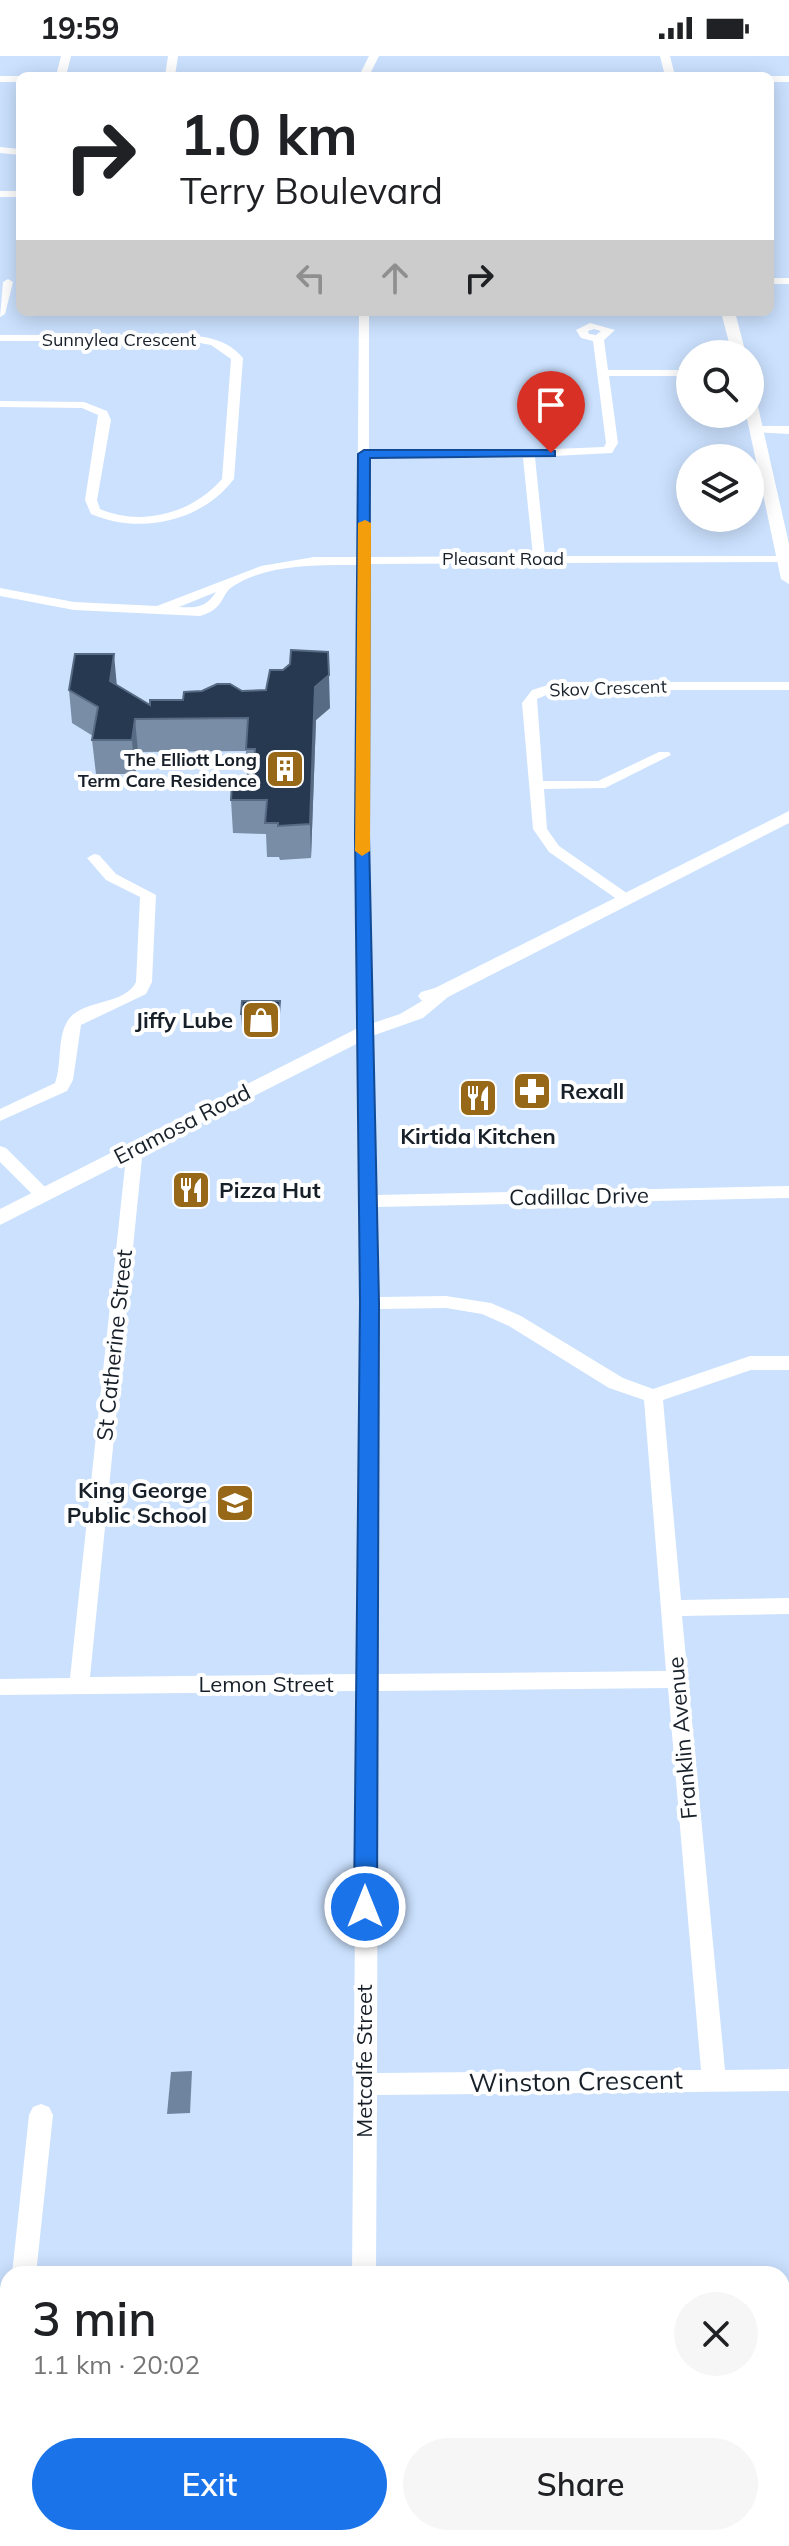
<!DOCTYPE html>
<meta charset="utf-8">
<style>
:root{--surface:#fff;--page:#f6f6f6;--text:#202124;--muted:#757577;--accent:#1a73e8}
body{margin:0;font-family:Mulish,sans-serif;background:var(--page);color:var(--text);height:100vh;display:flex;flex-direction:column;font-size:30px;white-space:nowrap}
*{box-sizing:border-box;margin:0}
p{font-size:26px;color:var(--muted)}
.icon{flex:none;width:44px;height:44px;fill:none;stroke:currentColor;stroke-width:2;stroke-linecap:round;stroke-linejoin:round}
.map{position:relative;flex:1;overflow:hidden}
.sheet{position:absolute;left:0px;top:2210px;width:790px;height:280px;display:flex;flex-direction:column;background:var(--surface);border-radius:24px 24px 0 0;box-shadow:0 4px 20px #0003}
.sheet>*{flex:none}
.banner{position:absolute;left:16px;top:16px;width:758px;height:244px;border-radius:12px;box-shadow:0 4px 20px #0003;background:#fff;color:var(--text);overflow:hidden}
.tools{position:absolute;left:676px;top:284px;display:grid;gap:16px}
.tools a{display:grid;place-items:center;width:88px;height:88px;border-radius:50%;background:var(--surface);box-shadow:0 4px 20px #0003;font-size:40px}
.pin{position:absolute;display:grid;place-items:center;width:68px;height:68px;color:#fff;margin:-82px -34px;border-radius:50% 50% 50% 0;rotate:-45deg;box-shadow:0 0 8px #0007}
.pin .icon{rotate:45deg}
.me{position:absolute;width:88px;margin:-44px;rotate:0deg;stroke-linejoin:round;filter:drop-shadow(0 0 6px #0008)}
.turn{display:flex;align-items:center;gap:28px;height:168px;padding:0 32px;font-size:36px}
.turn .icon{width:104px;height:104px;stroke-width:2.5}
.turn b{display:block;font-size:56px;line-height:68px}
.lanes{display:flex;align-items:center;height:76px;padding:0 32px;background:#0003;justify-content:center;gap:40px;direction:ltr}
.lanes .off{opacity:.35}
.round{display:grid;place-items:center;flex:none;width:84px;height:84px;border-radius:42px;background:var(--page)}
.summary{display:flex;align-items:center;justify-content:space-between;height:136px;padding:0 32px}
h1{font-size:48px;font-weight:600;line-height:60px}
.cta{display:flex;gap:16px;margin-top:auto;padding:16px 32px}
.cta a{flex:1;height:92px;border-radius:48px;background:var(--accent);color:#fff;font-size:32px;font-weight:600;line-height:92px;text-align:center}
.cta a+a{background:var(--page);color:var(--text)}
.status{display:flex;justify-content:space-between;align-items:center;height:56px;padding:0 40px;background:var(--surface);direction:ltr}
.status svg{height:22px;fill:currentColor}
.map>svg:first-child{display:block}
</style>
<div class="status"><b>19:59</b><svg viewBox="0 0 49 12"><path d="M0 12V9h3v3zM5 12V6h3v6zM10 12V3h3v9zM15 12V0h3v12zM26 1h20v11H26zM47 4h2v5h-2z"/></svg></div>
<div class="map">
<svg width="789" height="2490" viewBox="0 0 789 2490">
<rect width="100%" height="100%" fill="#cbe1fe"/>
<!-- green -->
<path fill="#afc1d8" d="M0 2450H8V2482H348L347 2490H0Z"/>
<!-- water -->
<path fill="#6f849f" d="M192 2015 190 2057 167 2058 171 2016Z"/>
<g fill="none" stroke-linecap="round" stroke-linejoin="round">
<!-- minor -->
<path fill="#fff" fill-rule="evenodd" d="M61 0H71L66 20H56Z
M168 0H178L175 20H165Z
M369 0H379L369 20H359Z
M660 0H670L675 20H665Z
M0 91 20 93V99L0 97Z
M0 135H20V141H0Z
M770 222H789V228H770Z
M8 223 13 226 5 258 0 261 3 226Z
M359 256H369V394H529L604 391 606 387 593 285 581 282 576 274 590 267 615 274 604 284 608 314H690V320H609L618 387 612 397 535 401 545 500H789L788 505 784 506 369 508V780L377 1139 789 1130V1142L377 1151 379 1241 446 1240 491 1247 521 1260 623 1322 653 1333 750 1300H789V1314H751L663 1344 681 1544 789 1542V1558L682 1560 725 2014 789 2013V2035L377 2039 376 2218H352L357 1635 0 1639V1623L70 1622 127 1092 135 1086 143 1092 90 1621 357 1618 361 1247 355 780 357 509C318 509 269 508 235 529 219 538 227 552 200 560L74 554 0 540V532L74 546 157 550 261 510 314 501H357ZM594 273 601 275 596 279 589 278 588 275ZM369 402H523L533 500 369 501ZM216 536C206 552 196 552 179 551ZM446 1252 482 1258 509 1270 609 1332 644 1344 666 1615 378 1618 379 1253ZM668 1632 701 2014 377 2017 378 1635Z
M0 279H189C210 281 229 285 243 302L234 423C201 466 140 479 91 458L85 444 98 359 82 352 0 351V345L84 346 107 355 111 364 97 444 100 453C142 471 193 457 222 423L231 303 211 289 189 285H0Z
M756 370H789V378L752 376V372Z
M558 626H789V634H558L537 643 543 725H598L659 696H669L671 699 605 732 544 733 547 773 559 790 631 840V846H621L549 796 533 773 522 647 532 634Z
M94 798 99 799 116 818 156 839 152 926 146 938 81 969 73 1024 67 1035 0 1065V1053L55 1027C62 1009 57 983 67 966 79 943 125 950 136 926L140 841 106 824 87 802Z
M0 1090 6 1092 49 1135 52 1139 49 1143H37L0 1106Z
M41 2048 49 2051 53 2059 36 2218H12L29 2059 33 2051Z
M8 2349V2446L0 2449V2352Z
M789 2411V2437L782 2438V2412Z
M350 2482H376V2490H350Z"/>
<!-- major -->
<path fill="#fff" fill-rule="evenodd" d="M0 20H22L20 26H0Z
M768 20H789V26H770Z
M721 256H735L746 298H732Z
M750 342 757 346 789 488V528L781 523 746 358H750Z
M789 755V767L448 941 423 962 372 980 0 1169V1153L358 972 400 958 422 945 418 940 421 936 435 932Z"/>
</g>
<!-- wall -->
<path fill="#798da7" d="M117 629 150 649 242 635 330 652 316 664 311 802 280 804 279 801H267L266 778 233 777 231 744 247 726 246 695 138 696 135 718H96L92 684 93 680 72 667 69 634Z
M280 945V971H242L241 958Z"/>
<!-- shaded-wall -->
<path fill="#586b84" d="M114 598 117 631 110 625Z
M329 619 330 652 316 664 311 802 310 768 315 631Z
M135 663 138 696 135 718 132 684Z"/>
<!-- building -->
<path fill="#273950" stroke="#586b84" stroke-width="2" d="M291 594 328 596 329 619 315 631 310 768 278 770V767H265L267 744H231L232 727 253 726 255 693H246L248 662 135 663 132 684H92L98 651 69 634 75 598H114L110 625 150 649V644H183L184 636 202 635 217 628H230L242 635 266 634 270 614H283L290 608Z
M242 945H280L279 958H241Z"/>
<!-- route -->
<path fill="#1a73e8" stroke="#114b97" stroke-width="2" d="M551 394 555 395V400L370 402 369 780 379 1247 377 1851 373 1858 365 1861 357 1858 354 1851 360 1247 355 780 358 398 364 394Z"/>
<!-- slow -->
<path fill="#f59e0b" d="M365 464 371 467 370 795 362 800 355 795 358 467Z"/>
<!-- icons -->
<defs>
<symbol id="building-square" viewBox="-11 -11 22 22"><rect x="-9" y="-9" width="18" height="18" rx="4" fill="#966817" stroke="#fff"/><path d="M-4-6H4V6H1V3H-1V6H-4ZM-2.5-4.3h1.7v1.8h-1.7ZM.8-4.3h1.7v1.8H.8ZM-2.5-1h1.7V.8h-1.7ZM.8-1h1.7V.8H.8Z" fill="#fff"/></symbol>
<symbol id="shop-square" viewBox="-11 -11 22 22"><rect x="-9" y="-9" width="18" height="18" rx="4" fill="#966817" stroke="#fff"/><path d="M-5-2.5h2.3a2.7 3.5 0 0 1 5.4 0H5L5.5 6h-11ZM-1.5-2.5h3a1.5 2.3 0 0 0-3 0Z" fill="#fff"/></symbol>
<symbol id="pharmacy-square" viewBox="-11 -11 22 22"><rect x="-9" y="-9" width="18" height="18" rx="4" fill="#966817" stroke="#fff"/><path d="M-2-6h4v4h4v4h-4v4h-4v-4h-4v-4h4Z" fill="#fff"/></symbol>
<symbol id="restaurant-square" viewBox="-11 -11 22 22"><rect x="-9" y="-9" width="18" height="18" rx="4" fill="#966817" stroke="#fff"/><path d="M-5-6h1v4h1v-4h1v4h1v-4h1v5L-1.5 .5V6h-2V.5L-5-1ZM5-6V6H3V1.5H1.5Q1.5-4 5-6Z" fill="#fff"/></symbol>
<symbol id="school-square" viewBox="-11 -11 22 22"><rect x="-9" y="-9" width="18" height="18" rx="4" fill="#966817" stroke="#fff"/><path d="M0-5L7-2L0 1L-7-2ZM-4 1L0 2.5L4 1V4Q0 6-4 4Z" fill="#fff"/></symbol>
</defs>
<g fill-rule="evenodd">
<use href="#building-square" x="263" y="691" width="44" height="44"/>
<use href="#shop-square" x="239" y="942" width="44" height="44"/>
<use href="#pharmacy-square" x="510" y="1013" width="44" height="44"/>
<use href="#restaurant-square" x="456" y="1020" width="44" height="44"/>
<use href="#restaurant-square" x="169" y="1112" width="44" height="44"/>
<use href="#school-square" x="213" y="1425" width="44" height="44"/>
</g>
<g text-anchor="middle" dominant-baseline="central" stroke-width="8" stroke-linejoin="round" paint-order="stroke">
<!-- far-street labels -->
<g font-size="18" fill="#171f29" stroke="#fff">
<text x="119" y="283">Sunnylea Crescent</text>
<text x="503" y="502">Pleasant Road</text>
<text transform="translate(608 632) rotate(-2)">Skov Crescent</text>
</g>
<!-- far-poi labels -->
<g font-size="18" font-weight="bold" fill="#171f29" stroke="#fff" text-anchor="end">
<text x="257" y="703">The Elliott Long<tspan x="257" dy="21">Term Care Residence</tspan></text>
</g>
<!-- poi labels -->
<g font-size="22" font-weight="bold" fill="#171f29" stroke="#fff" text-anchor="end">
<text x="233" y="964">Jiffy Lube</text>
<text x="560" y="1035" text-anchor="start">Rexall</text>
<text x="478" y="1080" text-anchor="middle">Kirtida Kitchen</text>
<text x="219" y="1134" text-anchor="start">Pizza Hut</text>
<text x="207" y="1434">King George<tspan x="207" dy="25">Public School</tspan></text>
</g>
<!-- street labels -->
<g font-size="22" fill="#171f29" stroke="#fff">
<text transform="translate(182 1068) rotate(-27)">Eramosa Road</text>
<text transform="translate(579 1140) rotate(-1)">Cadillac Drive</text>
<text transform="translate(114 1289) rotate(-84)">St Catherine Street</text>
<text x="266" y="1628">Lemon Street</text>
<text transform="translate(682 1682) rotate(-95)">Franklin Avenue</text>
<text transform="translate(364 2005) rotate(-90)">Metcalfe Street</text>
</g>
<!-- near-street labels -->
<g font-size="26" fill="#171f29" stroke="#fff">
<text transform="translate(576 2025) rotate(-1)">Winston Crescent</text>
</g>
</g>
</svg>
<div class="tools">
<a><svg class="icon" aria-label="search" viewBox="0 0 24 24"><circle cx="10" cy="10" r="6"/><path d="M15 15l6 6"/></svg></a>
<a><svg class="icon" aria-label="layers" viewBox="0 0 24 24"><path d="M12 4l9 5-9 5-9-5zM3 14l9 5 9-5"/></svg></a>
</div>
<div class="pin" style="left:551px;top:397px;background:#d93025"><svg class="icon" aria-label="arrive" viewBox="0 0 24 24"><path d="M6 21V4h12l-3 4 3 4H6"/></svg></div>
<svg class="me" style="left:365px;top:1851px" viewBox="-20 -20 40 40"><circle r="17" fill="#1a73e8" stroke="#fff" stroke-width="3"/><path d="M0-11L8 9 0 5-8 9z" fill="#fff"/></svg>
<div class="banner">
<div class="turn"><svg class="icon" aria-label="right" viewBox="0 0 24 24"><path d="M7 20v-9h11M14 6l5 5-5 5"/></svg><div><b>1.0 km</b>Terry Boulevard</div></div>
<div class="lanes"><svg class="icon off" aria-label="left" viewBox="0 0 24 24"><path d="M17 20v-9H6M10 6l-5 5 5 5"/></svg><svg class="icon off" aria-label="ahead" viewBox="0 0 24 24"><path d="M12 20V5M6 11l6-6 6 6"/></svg><svg class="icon" aria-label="right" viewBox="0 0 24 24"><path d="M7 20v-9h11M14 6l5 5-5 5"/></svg></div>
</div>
<section class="sheet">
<div class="summary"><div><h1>3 min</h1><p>1.1 km · 20:02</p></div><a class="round"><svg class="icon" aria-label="close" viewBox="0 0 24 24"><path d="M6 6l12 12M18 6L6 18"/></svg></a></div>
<div class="cta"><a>Exit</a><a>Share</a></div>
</section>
</div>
